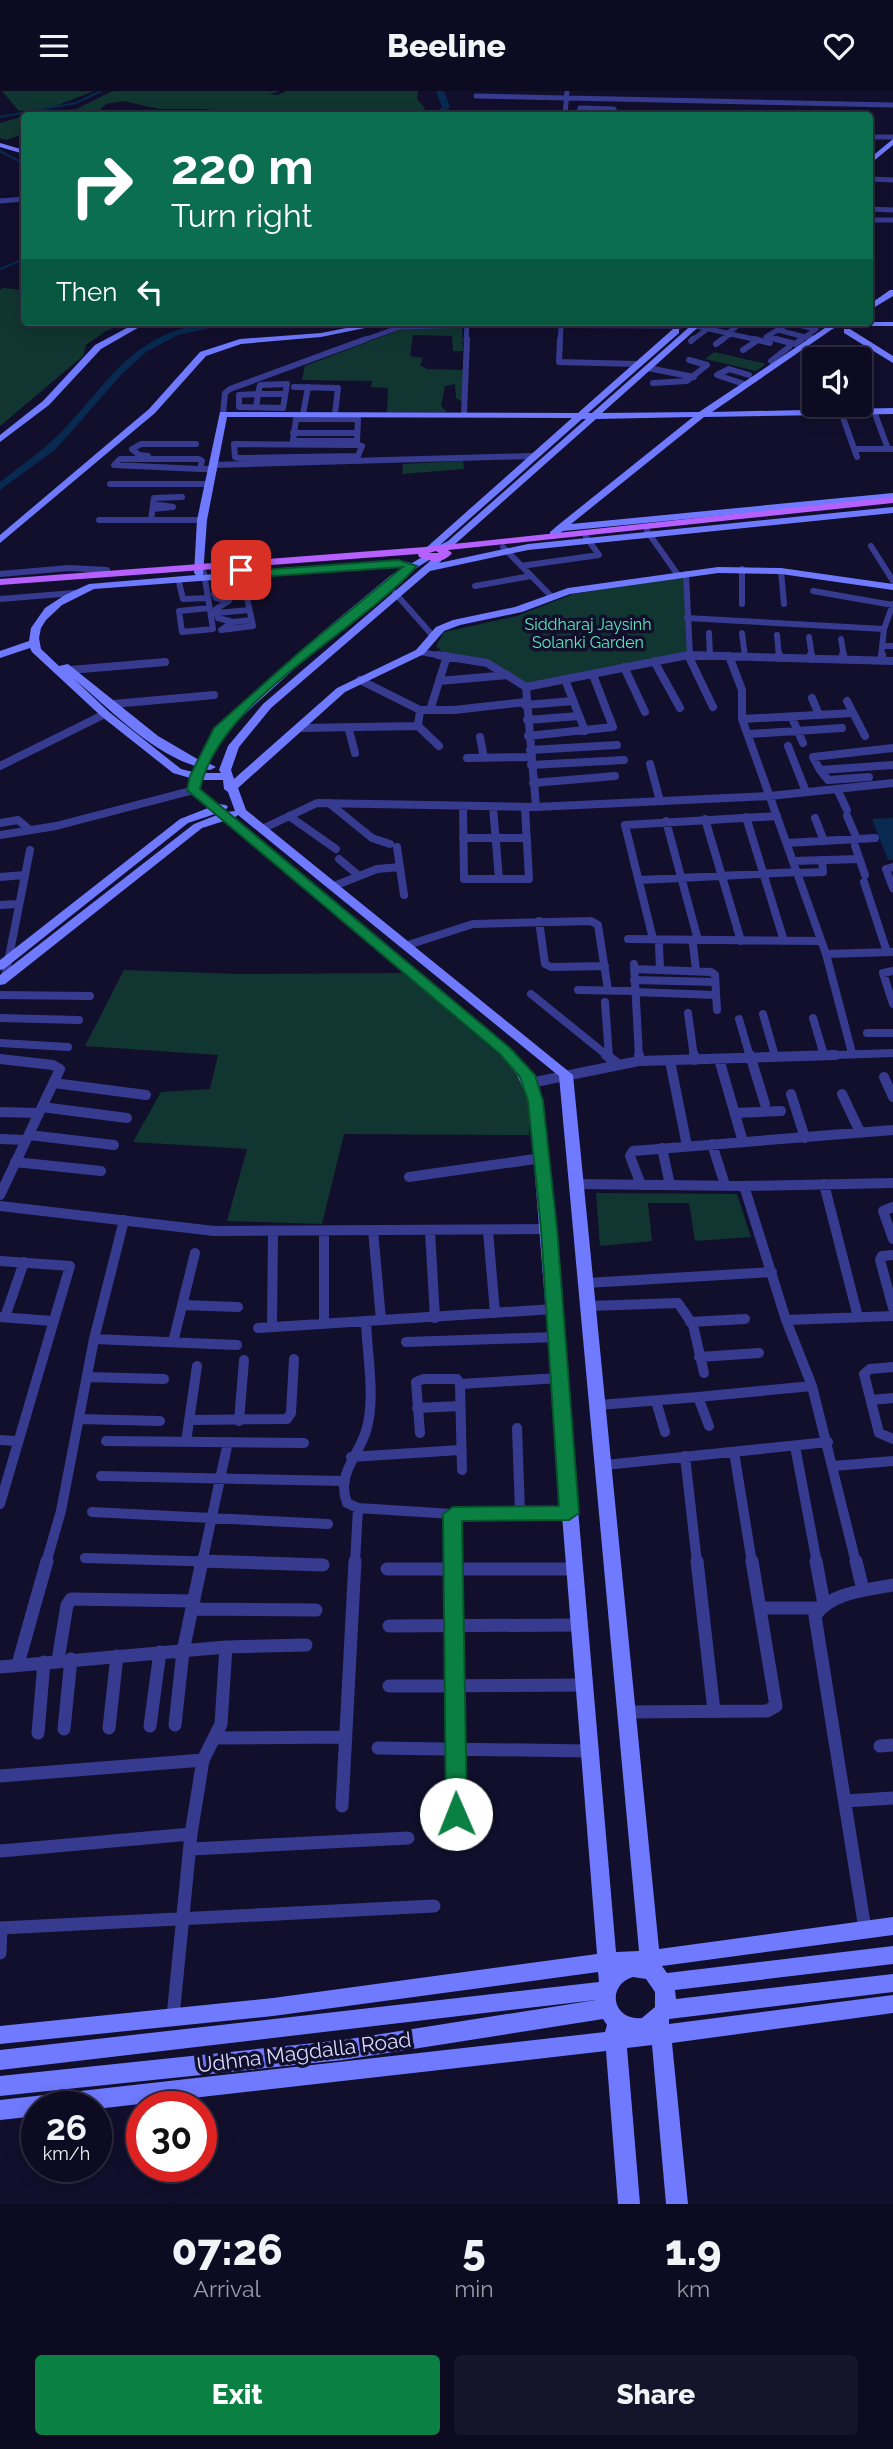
<!DOCTYPE html>
<style>
:root{--surface:#0d0b21;--page:#16142a;--text:#f1f3f6;--muted:#9a9ba5;--line:#2d2b3f;--accent:#0b8043}
body{margin:0;font-family:Raleway,sans-serif;background:var(--page);color:var(--text);height:100vh;display:flex;flex-direction:column;font-size:26px;white-space:nowrap}
*{box-sizing:border-box;margin:0}
p{font-size:23px;color:var(--muted)}
.icon{flex:none;width:38px;height:38px;fill:none;stroke:currentColor;stroke-width:2;stroke-linecap:round;stroke-linejoin:round}
.map{position:relative;height:2113px;overflow:hidden}
.drawer{display:flex;flex-direction:column;background:var(--surface);flex:1}
.drawer>*{flex:none}
.hud{position:absolute;left:21px;top:21px;width:852px;height:214px;border-radius:7px;box-shadow:0 4px 18px #0003,0 0 0 2px var(--line);background:#0b6e4f;color:#fff;overflow:hidden}
.buttons{position:absolute;left:802px;top:256px;display:grid;gap:14px}
.buttons a{display:grid;place-items:center;width:70px;height:70px;border-radius:7px;background:var(--surface);box-shadow:0 4px 18px #0003,0 0 0 2px var(--line);font-size:35px}
.speed{position:absolute;left:21px;top:2000px;display:flex;gap:14px;font-size:35px;font-weight:700;text-align:center}
.speed>*{display:grid;place-content:center;width:91px;height:91px;border-radius:50%;background:var(--surface);box-shadow:0 4px 18px #0003,0 0 0 2px var(--line);line-height:1}
.speed small{font-size:18px;font-weight:400}
.speed .limit{border:10px solid #d22;background:#fff;color:#111}
.pin{position:absolute;display:grid;place-items:center;width:60px;height:60px;color:#fff;margin:-30px;border-radius:14px;box-shadow:0 4px 10px #0006}
.me{position:absolute;width:77px;margin:-38px;rotate:359deg;stroke-linejoin:round;filter:drop-shadow(0 0 5px #0008)}
.turn{display:flex;align-items:center;gap:24px;height:147px;padding:0 35px;font-size:32px}
.turn .icon{width:91px;height:91px;stroke-width:2.5}
.turn b{display:block;font-size:49px;line-height:60px}
.then{display:flex;align-items:center;height:66px;padding:0 35px;background:#0003;gap:14px;font-size:26px}
.eta{display:flex;justify-content:space-evenly;align-items:center;height:119px;text-align:center}
.eta b{font-size:42px;font-weight:800;line-height:49px}
.cta{display:flex;gap:14px;margin-top:auto;padding:14px 35px}
.cta a{flex:1;height:80px;border-radius:7px;background:var(--accent);color:#fff;font-size:28px;font-weight:800;line-height:80px;text-align:center}
.cta a+a{background:var(--page);color:var(--text)}
header{display:flex;justify-content:space-between;align-items:center;height:91px;padding:0 35px;background:var(--surface);font-size:32px;font-weight:800}
.map>svg:first-child{display:block}
</style>
<header><svg class="icon" aria-label="menu" viewBox="0 0 24 24"><path d="M4 6h16M4 12h16M4 18h16"/></svg>Beeline<svg class="icon" aria-label="heart" viewBox="0 0 24 24"><path d="M12 20l-8-8c-3-5 5-10 8-4 3-6 11-1 8 4z"/></svg></header>
<div class="map">
<svg width="893" height="2113" viewBox="0 0 893 2113">
<rect width="100%" height="100%" fill="#110f2c"/>
<!-- green -->
<path fill="#113631" d="M2 0H94L48 18 19 20Z
M113 0H281L269 3 278 4 286 0H418L417 8 425 17 422 24H271L205 18H159L123 10 106 13 94 24H27L76 18Z
M24 25V43L6 49 0 47V32Z
M3 197 24 199V231H129L106 240 86 254 83 265 0 335V199Z
M407 236H462L463 260H453L452 245 413 244 410 265 423 267 420 274 427 278 464 279 462 311 456 307 455 293 445 295 441 315 447 321H387L388 297 371 296 372 290 302 289 305 275Z
M714 261 766 273 756 280 705 268Z
M463 370 464 378 402 383 403 373Z
M686 486 690 564 526 596 488 571 449 566 436 555 444 541 517 525 573 503Z
M124 879 238 883 404 882 519 981 530 1012 529 1044 344 1043 322 1133 227 1130 247 1058 133 1051 161 1001 210 998 218 964 85 955Z
M596 1102 737 1103 751 1146 695 1150 689 1112H648L652 1150 600 1155Z"/>
<!-- water -->
<path fill="#082a51" d="M893 727V769H888L872 728Z"/>
<g fill="none" stroke-linecap="round" stroke-linejoin="round">
<!-- stream -->
<path stroke="#082a51" stroke-width="2" d="M0 26 76 12 101 0
M0 60 24 73
M0 178 24 168"/>
<!-- river -->
<path fill="#082a51" fill-rule="evenodd" d="M436 0H444L450 16 441 24H433L442 16Z
M212 231H239L178 244 146 261 121 284 56 358 0 399V391C23 373 47 357 67 335 116 282 134 243 212 231Z"/>
<!-- street-far4 -->
<path stroke="#363b8f" stroke-width="5" d="M476 5 893 14
M565 24 567 0
M579 24 580 17 614 18 616 24
M870 46H893
M870 88 893 89
M0 110 24 108
M870 118 893 119
M870 129H893
M696 235 762 250
M778 239 805 246
M728 242 741 232 736 231
M805 246 813 247
M361 250 400 236 467 234
M466 250 467 234 681 235
M560 250 561 238
M691 250 717 231
M720 250 731 243
M783 250 766 246 789 232 816 238 805 246
M799 250 805 246"/>
<!-- street-far3 -->
<path stroke="#363b8f" stroke-width="6" d="M560 248 559 271 637 273
M754 248 770 252
M776 248 795 253 802 248
M691 250 693 248
M716 253 723 248
M743 259 758 249
M771 270 789 256
M648 277 694 286
M653 292 687 290 707 274 689 269
M287 293 283 317 239 316V304L258 303 260 294Z
M744 293 717 284 729 278 749 284
M294 296 338 297 335 323
M258 303H285
M256 316 258 303
M874 320 888 358
M841 321 857 366
M223 323 225 302 230 298 366 248
M303 323 308 296
M464 323 467 248
M296 328H358L357 350H293Z
M293 342H357
M234 353 359 354 362 355 358 365 239 367 235 366Z
M855 358H892
M148 365 139 364 132 358 141 353H196
M120 368H199L202 370 200 378 114 374Z
M214 374 532 365
M200 378H214
M110 393H210
M153 413 173 416 153 418
M99 429H202
M151 429 154 407 182 406
M647 440 678 484
M871 455 893 490
M503 456 551 505
M521 475 599 464 586 446
M742 478V513
M241 479 253 535 221 539 233 531 251 529
M781 480 784 513
M204 482 213 538 182 541 179 520 209 517
M0 483 69 477 107 479
M686 483 690 564
M179 491 183 508 208 507
M475 495 531 485
M813 500 893 514
M395 502 433 545
M214 503 216 507 229 510 216 518 218 527 233 531
M0 508 74 502
M216 522 249 519
M687 527 884 538
M709 542 710 565
M742 542 745 566
M777 544 779 566
M809 546 812 566
M841 548 844 566
M882 555H893
M420 561 449 566
M679 566H747
M881 566 884 538 893 513"/>
<!-- street-far2 -->
<path stroke="#363b8f" stroke-width="8" d="M438 564 487 572 526 596
M688 564 713 616
M779 564V567
M811 564 812 568
M843 564 844 569
M729 565 742 599V628L826 863 852 962
M654 570 680 617
M881 570 882 564
M624 576 645 621
M70 579 165 571
M360 589 420 619H454L525 611
M439 590 508 584
M566 591 585 640
M812 607 819 624
M847 610 865 645
M113 613 214 604
M525 614 573 610
M420 619 418 635 439 655
M430 619 447 565
M742 628 853 622
M527 629 579 625
M793 629 803 652
M300 637 418 635
M349 639 355 662
M749 643 842 637
M528 645 613 636 593 584
M480 646 484 667
M788 655 806 701
M893 657 813 666 820 679 893 674
M530 659 617 654
M467 667 530 666
M650 673 660 710
M531 674 624 669
M0 675 105 623
M820 679 828 689 869 686
M533 692 615 685
M837 698 847 719
M329 712 372 747 390 753
M463 716 464 788H529L525 716
M493 716 499 788
M536 716 526 596 688 564 893 570
M289 725 336 758
M847 725 857 748
M746 726 784 850
M815 727 824 750
M705 728 741 850
M666 730 698 849
M0 732 18 729 30 739
M262 738 317 712 536 716 770 705 893 692
M0 744 56 735 194 699
M463 747H527
M787 752 875 747
M855 755 865 784
M397 756 404 804
M339 768 359 785
M793 770 859 768
M893 776 886 778 893 797
M797 782 823 781 822 769
M0 786 24 784
M640 789 797 781
M864 791 887 861
M334 795 377 778 400 776
M0 814 18 813
M539 830 545 873 551 876 605 875
M628 848 821 850
M653 848 625 734 777 725
M408 854 473 833 591 830 598 834 608 899
M659 854 660 878
M693 854 696 879
M826 863 892 861
M634 873 639 966
M634 878 711 881 715 884 717 919
M893 880 883 882 893 913
M5 886 30 759
M634 889 715 891
M578 899 635 900
M635 901 716 904
M531 903 609 966
M0 904 90 905
M605 911 609 966
M688 922 694 966
M763 923 775 965
M0 927 79 929
M813 927 824 964
M739 928 750 966
M867 942H893
M0 952 68 956
M779 966 893 962"/>
<!-- street-far1 -->
<path stroke="#363b8f" stroke-width="10" d="M606 964 619 974
M639 964V970
M694 964 695 969
M750 964 765 1013
M0 968 53 974 60 978 0 1104
M719 968 743 1051
M670 970 687 1055
M884 986 893 1006
M54 992 146 1004
M530 992 639 970 835 964
M791 1003 805 1047
M842 1003 860 1041
M42 1016 127 1027
M0 1021 38 1022
M735 1022 781 1020
M29 1044 114 1054
M0 1048 25 1049
M712 1053 725 1094
M662 1057 670 1094
M15 1071 101 1080
M409 1086 542 1067
M578 1093 744 1095 786 1229 812 1295 856 1472
M824 1093 858 1226
M641 1094 630 1065 633 1060 893 1039
M744 1095 893 1092
M0 1115 214 1140 549 1138
M893 1116 883 1120 893 1148
M373 1139 381 1229
M430 1140 435 1227
M488 1140 495 1222
M324 1141V1233
M893 1164 882 1165 880 1169 893 1217
M0 1170 70 1175 0 1413
M587 1192 772 1181
M182 1214 238 1216
M589 1215 678 1212 693 1234 704 1282
M0 1226 52 1230
M5 1226 24 1171
M786 1229 893 1225
M366 1230C367 1264 376 1307 366 1340 358 1366 336 1383 347 1412L358 1417 453 1423 569 1422
M690 1231 745 1228
M272 1236 273 1140
M258 1237 554 1218
M94 1248 237 1254
M173 1251 195 1162
M406 1251 557 1246
M699 1266 759 1262
M893 1276 870 1278 864 1283 879 1342 893 1348
M87 1286 164 1288
M460 1293 560 1287
M698 1306 812 1295
M871 1309 893 1307
M656 1310 665 1341
M599 1314 698 1306 709 1335
M417 1317 460 1315
M79 1328 160 1330
M189 1329 287 1328 291 1322 294 1268
M239 1330 244 1269
M517 1337 520 1421
M420 1342 416 1291 423 1288H457L460 1293 462 1379
M0 1349 16 1350
M106 1350 304 1352
M186 1351 197 1275
M795 1355 817 1472
M734 1361 752 1472
M685 1365 697 1472
M351 1366 460 1359
M605 1374 828 1351
M834 1375 893 1370
M101 1385 345 1390
M92 1421 328 1433
M453 1423V1472
M85 1467 260 1472
M46 1472 61 1420 94 1248 124 1129
M202 1472 228 1351
M355 1472 358 1417"/>
<!-- street -->
<path stroke="#363b8f" stroke-width="13" d="M201 1470 323 1474
M453 1470 456 1723
M697 1470 714 1620
M816 1470 824 1513
M856 1470 863 1499
M387 1478H576
M761 1517H817
M192 1518 316 1519
M389 1535 580 1534
M58 1569 67 1514 71 1508 194 1510
M18 1573 47 1470
M0 1576 226 1556 306 1554
M389 1595 585 1594
M626 1621 767 1620 776 1615 752 1470
M175 1634 183 1560 202 1470
M150 1635 160 1561
M109 1637 117 1565
M64 1638 71 1568
M38 1642 44 1571
M216 1647 346 1646
M880 1655 893 1654
M378 1657 588 1660
M0 1685 203 1669
M845 1710 893 1707
M342 1715 355 1470
M191 1758 408 1747
M0 1760 191 1743
M0 1837 434 1815
M865 1838 815 1525C830 1501 868 1499 893 1494
M0 1862 1 1837
M173 1926 191 1743 203 1669 221 1633 226 1556"/>
<!-- secondary -->
<path fill="#707aff" fill-rule="evenodd" d="M893 48V54L870 73V67Z
M0 52 24 59V63L0 56Z
M890 199H893V205L870 219V213Z
M138 231H148L101 258 49 314 0 351V344L43 310 95 254Z
M377 231H394L321 246 241 253 206 265 155 322 0 452V444L149 318 200 261 240 248 321 242Z
M695 231H704L602 322 699 321 831 233 835 235 834 237 712 321 893 317V323L704 326 571 433 893 402V408L563 440 556 445H550V441L557 435 693 326 596 328 454 454 440 461 427 456 572 327 227 326 207 429 203 484 398 469 412 472 424 465 432 467 398 489 328 547 224 642 208 672 216 676 210 679 205 678 203 682H221L219 679 228 655 263 613 436 465 444 467 439 472 528 453 893 416V422L528 459 430 480 271 617 239 656 231 679 234 688 337 597 416 559 436 536 453 529 515 516 568 497 718 476 781 477 893 493V499L781 483 718 482 570 503 522 521 460 534 444 540 424 563 345 601 238 697 246 719 573 984 659 1858 893 1826V1844L662 1875 667 1882 893 1855V1873L675 1899 676 1908 893 1883V1901L669 1928V1933L893 1904V1922L672 1952 688 2113H666L652 1954 627 1957 640 2113H618L606 1960 96 2018V2016H37V2025L0 2029V2009L605 1941 607 1934 603 1928 343 1969 0 2005V1985L343 1949 596 1909 0 1979V1959L599 1891 598 1881 273 1925 0 1953V1935L273 1907 597 1863 529 1010 517 984 500 963 224 730 202 737 5 893 0 894V884L194 733 217 724 215 723 188 732 4 878 0 879V869L180 728 208 717 188 699 190 687 173 682 101 625 32 561 30 557 0 567V560L29 550 31 537 45 517 65 504 89 493 196 484 194 482 197 429 220 321 578 322 673 238H679V242L588 322H592ZM582 328H586L448 450 440 454ZM398 475 404 476 390 485 320 543 215 638 199 669 158 645 68 573 59 575 41 558 39 547 41 537 46 529 62 514 94 498ZM73 587C110 618 149 660 195 675L193 681 181 678 109 621ZM201 689H223L224 698 228 701 235 720 227 721 225 719 228 716 226 714 218 713 200 698ZM238 724 559 985 639 1860 616 1861 543 1010 530 983 510 957 234 727ZM633 1886 646 1888 655 1901V1916L642 1927C612 1930 606 1894 633 1886Z
M848 231H893V235H850L846 233Z
M844 238H850L893 265V272L844 242Z"/>
<!-- primary -->
<path fill="#b560ff" fill-rule="evenodd" d="M893 406V412L448 459 452 462C443 473 431 471 419 466L418 463 0 494V488L425 456ZM436 460 439 462H429Z"/>
</g>
<!-- route -->
<path fill="#0b8043" stroke="#07532c" stroke-width="2" d="M398 469 417 475C358 541 219 608 200 698L510 957 535 984 543 1010 557 1138 579 1422 569 1429 462 1430 467 1723 464 1729 456 1732 449 1729 446 1723 443 1423 453 1416 559 1415 541 1138 528 1010 520 986 500 963 187 699 190 685 214 637 302 559 403 476 242 487 236 484 237 477H245L247 480Z"/>
<g text-anchor="middle" dominant-baseline="central" stroke-width="7" stroke-linejoin="round" paint-order="stroke">
<!-- far-park labels -->
<g font-size="16" fill="#5aeab9" stroke="#110f2c">
<text x="588" y="533">Siddharaj Jaysinh<tspan x="588" dy="18">Solanki Garden</tspan></text>
</g>
<!-- near-street labels -->
<g font-size="21" fill="#dad9ff" stroke="#110f2c">
<text transform="translate(304 1961) rotate(-7)">Udhna Magdalla Road</text>
</g>
</g>
</svg>
<div class="buttons">
<a><svg class="icon" aria-label="sound" viewBox="0 0 24 24"><path d="M4 9h4l5-4v14l-5-4H4zM17 9q2 3 0 6"/></svg></a>
</div>
<div class="speed"><div>26<small>km/h</small></div><div class="limit">30</div></div>
<div class="pin" style="left:241px;top:479px;background:#d93025"><svg class="icon" aria-label="arrive" viewBox="0 0 24 24"><path d="M6 21V4h12l-3 4 3 4H6"/></svg></div>
<svg class="me" style="left:456px;top:1723px" viewBox="-20 -20 40 40"><circle r="19" fill="#fff"/><path d="M0-13L10 11 0 6-10 11z" fill="#0b8043"/></svg>
<div class="hud">
<div class="turn"><svg class="icon" aria-label="right" viewBox="0 0 24 24"><path d="M7 20v-9h11M14 6l5 5-5 5"/></svg><div><b>220 m</b>Turn right</div></div>
<div class="then">Then<svg class="icon" aria-label="left" viewBox="0 0 24 24"><path d="M17 20v-9H6M10 6l-5 5 5 5"/></svg></div>
</div>
</div>
<section class="drawer">
<div class="eta">
<div><b>07:26</b><p>Arrival</p></div>
<div><b>5</b><p>min</p></div>
<div><b>1.9</b><p>km</p></div>
</div>
<div class="cta"><a>Exit</a><a>Share</a></div>
</section>
